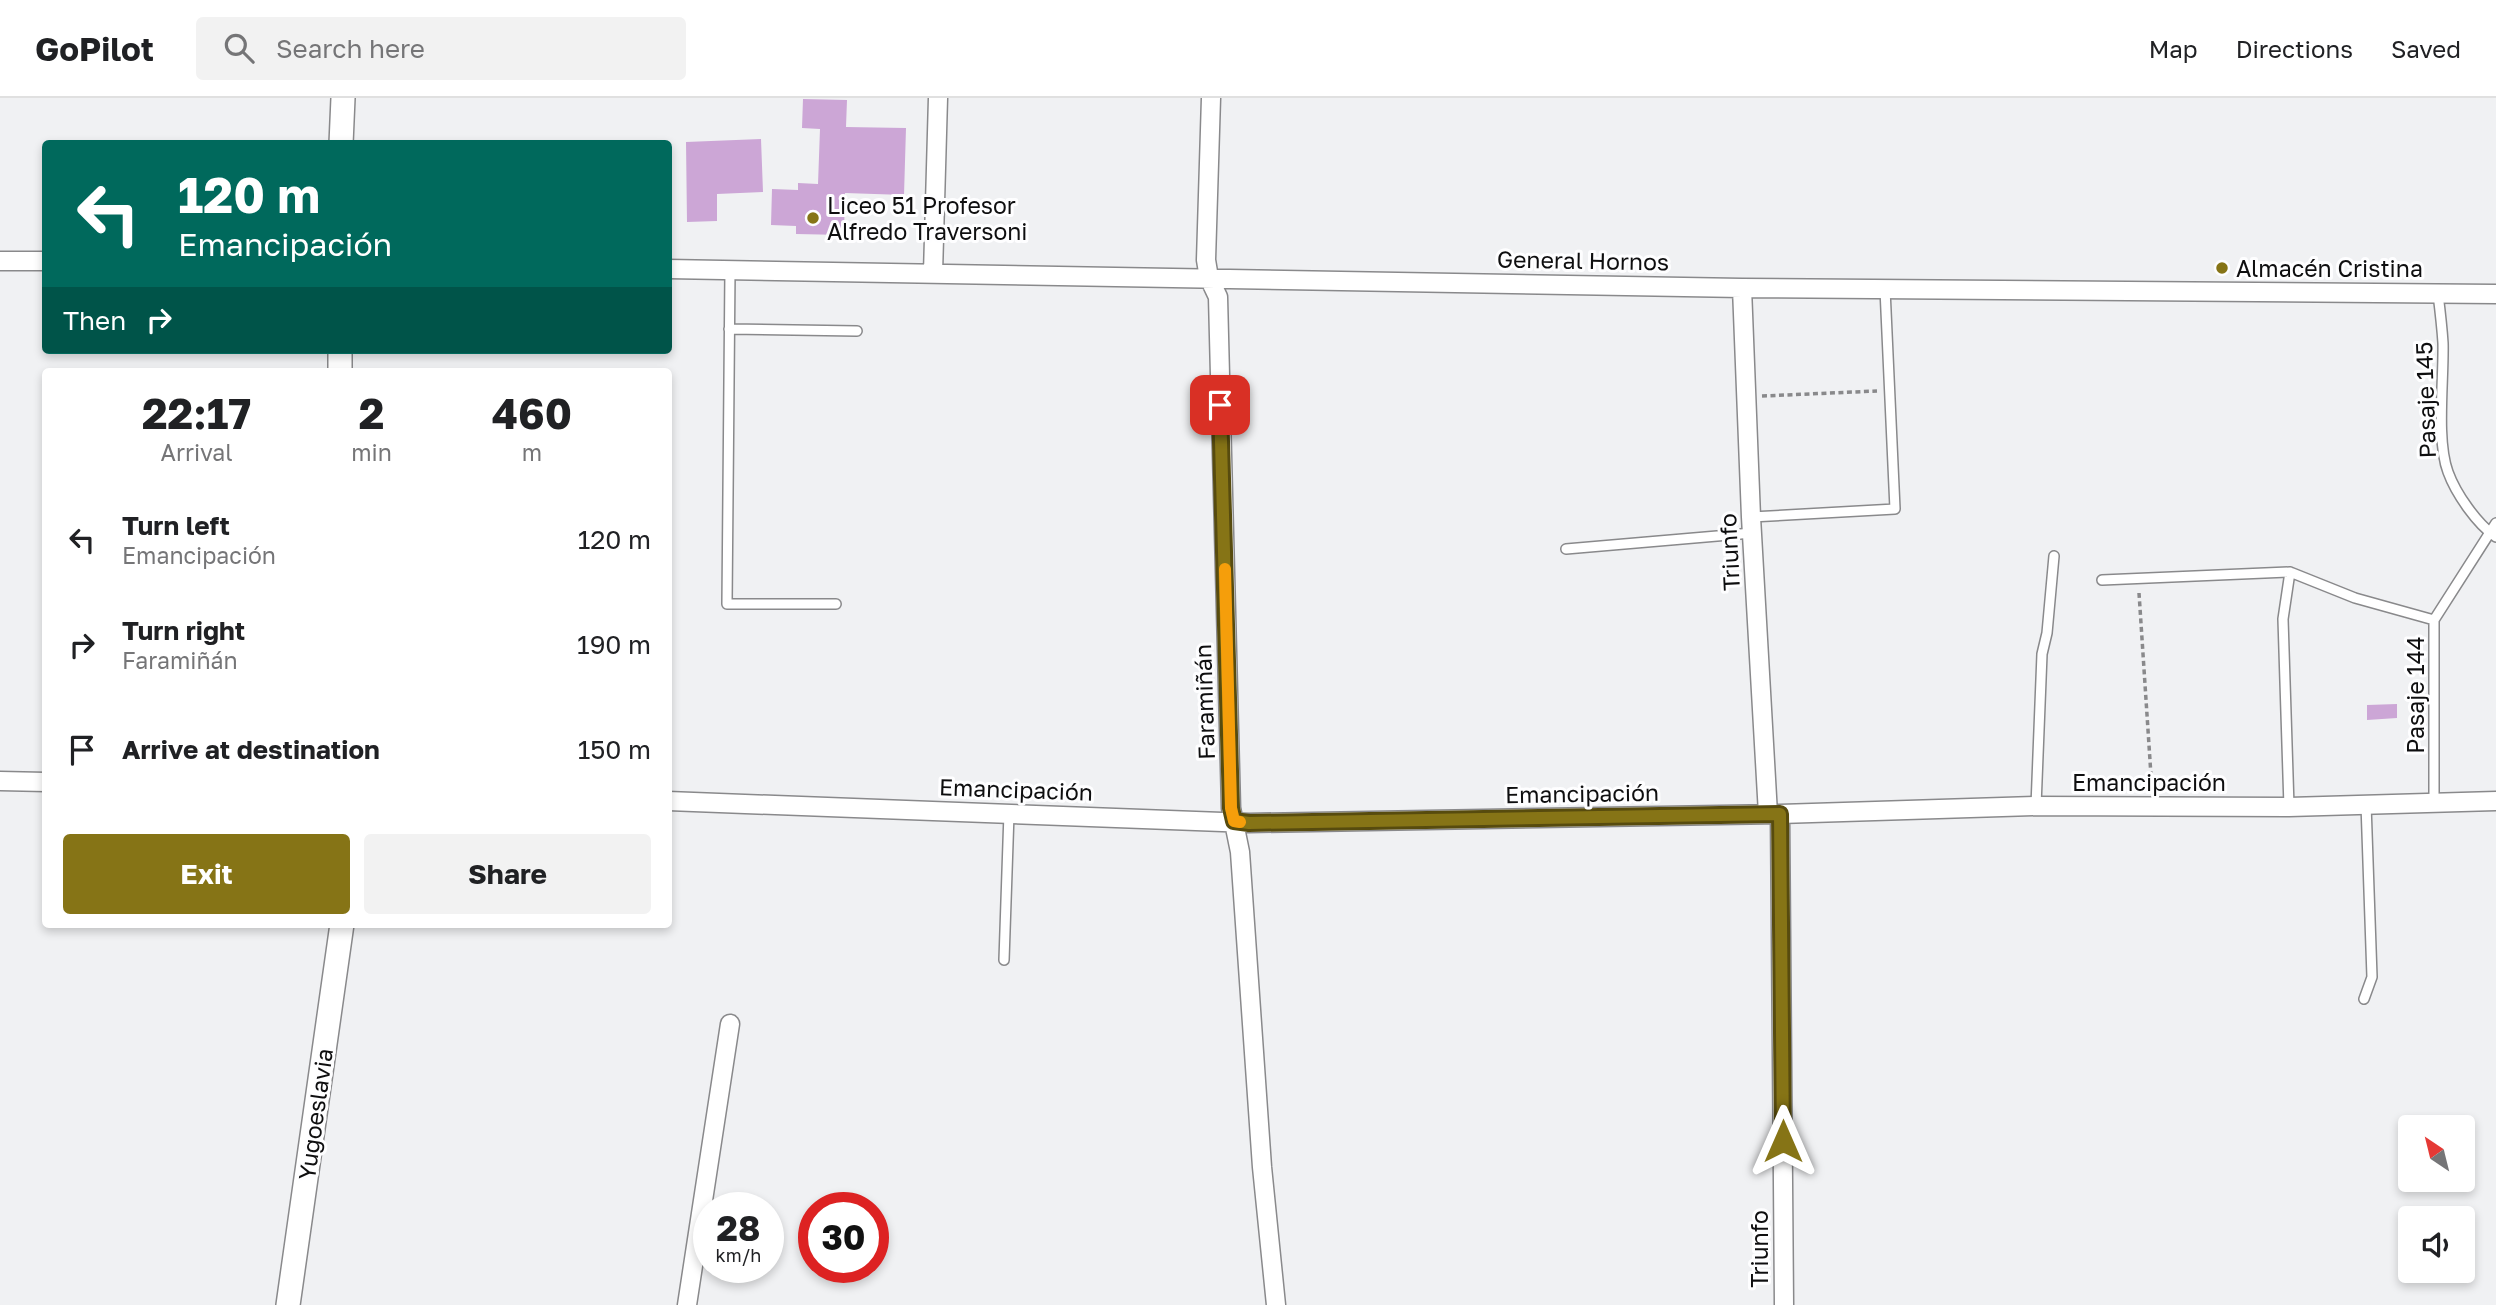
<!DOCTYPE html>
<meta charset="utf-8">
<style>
:root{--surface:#fff;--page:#f2f2f2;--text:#202124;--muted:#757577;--line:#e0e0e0;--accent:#867416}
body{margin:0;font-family:"Golos Text",sans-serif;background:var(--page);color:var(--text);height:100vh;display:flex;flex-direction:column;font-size:26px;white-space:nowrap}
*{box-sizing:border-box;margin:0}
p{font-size:23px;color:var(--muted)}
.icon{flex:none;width:38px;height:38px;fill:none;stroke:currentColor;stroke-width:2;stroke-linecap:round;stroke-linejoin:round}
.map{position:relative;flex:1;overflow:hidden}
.sheet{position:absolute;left:42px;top:270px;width:630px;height:560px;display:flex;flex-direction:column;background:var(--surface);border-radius:7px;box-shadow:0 4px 10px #0003}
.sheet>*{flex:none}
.hud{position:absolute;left:42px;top:42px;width:630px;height:214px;border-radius:7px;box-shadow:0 4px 10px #0003;background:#00695c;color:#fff;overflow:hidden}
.needle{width:46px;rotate:325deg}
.tools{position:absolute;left:2398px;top:1017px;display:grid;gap:14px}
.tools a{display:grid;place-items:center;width:77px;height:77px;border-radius:7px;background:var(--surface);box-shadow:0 4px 10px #0003;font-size:35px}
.speed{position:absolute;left:693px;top:1094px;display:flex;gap:14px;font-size:35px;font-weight:700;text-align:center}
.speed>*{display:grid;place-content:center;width:91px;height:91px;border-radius:50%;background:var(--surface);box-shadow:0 4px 10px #0003;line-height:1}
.speed small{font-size:18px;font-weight:400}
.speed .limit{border:10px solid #d22;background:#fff;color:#111}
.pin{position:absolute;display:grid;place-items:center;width:60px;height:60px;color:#fff;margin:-30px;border-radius:14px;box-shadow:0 4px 10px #0006}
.me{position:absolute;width:77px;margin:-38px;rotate:0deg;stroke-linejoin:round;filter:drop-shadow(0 0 5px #0008)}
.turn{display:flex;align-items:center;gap:24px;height:147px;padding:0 21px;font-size:32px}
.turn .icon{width:91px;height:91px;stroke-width:2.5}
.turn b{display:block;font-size:49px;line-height:60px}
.then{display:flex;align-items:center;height:66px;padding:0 21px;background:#0003;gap:14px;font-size:26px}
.eta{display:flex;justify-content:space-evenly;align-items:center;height:119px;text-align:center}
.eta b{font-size:42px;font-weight:700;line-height:49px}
.action{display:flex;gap:14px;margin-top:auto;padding:14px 21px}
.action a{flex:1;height:80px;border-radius:7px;background:var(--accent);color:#fff;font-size:28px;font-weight:700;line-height:80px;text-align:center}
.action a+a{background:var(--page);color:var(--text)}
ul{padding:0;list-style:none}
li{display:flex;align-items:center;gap:21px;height:105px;padding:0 21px}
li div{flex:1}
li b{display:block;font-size:26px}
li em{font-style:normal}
header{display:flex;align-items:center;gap:42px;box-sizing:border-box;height:98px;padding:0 35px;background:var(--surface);border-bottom:2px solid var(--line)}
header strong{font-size:33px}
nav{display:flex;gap:38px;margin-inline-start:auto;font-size:24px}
.search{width:490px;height:63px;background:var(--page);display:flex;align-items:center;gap:18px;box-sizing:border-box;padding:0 24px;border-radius:7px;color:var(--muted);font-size:26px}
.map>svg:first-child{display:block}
</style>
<header>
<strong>GoPilot</strong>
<div class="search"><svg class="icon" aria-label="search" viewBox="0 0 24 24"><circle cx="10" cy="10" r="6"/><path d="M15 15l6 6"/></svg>Search here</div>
<nav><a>Map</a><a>Directions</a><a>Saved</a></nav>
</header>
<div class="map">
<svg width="2496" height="1207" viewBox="0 0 2496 1207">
<rect width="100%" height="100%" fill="#f0f1f3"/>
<!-- building -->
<path fill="#cca6d6" d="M803 1 847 2 846 29 906 30 904 97 845 95 844 137 796 136V128L771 127 772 91 798 92V85L818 86 820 31 802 30Z
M761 41 763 94 717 96V123L687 124 686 44Z
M2397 606V620L2367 622V607Z"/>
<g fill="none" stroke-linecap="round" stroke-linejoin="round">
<defs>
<path id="service" d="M730 172 727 506H836
M2438 196C2440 212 2442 229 2443 245 2444 281 2436 342 2448 374 2456 396 2477 426 2496 439
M729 231 857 233
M1751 419 1895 411 1885 191
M1566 451 1752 435
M2102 482 2290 474 2355 500 2434 522
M2434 704V522L2496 425
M2036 708 2042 556 2047 535 2054 458
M2289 709 2283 521 2290 474
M1004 862 1009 715
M2364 901 2372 879 2366 706"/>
<path id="minor" d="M1211 0 1206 162 1209 180 1218 199 1231 710 1240 754 1262 1069 1276 1207
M0 163H46
M668 171 1742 190 2496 196
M933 175 938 0
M1742 190 1751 419 1768 716
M0 683 46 684
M668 703 1249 725 1780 716 2036 708 2289 709 2496 703
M1780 716 1784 1207
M687 1207 730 926"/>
<path id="tertiary" d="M341 46 343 0
M340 252V273
M288 1207 342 826"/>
</defs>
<!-- service casing -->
<use href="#service" stroke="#89898b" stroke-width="12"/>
<!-- minor casing -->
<use href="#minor" stroke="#89898b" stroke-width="21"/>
<!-- tertiary casing -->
<use href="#tertiary" stroke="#89898b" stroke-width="26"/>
<!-- path -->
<path stroke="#89898b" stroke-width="3.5" stroke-dasharray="5 3.5" stroke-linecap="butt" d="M1762 298 1877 293
M2139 495 2152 693"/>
<!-- service -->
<use href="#service" stroke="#fff" stroke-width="9"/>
<!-- minor -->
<use href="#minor" stroke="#fff" stroke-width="18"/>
<!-- tertiary -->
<use href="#tertiary" stroke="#fff" stroke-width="23"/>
</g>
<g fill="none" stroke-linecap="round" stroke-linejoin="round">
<defs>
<path id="route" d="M1220 307 1231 710 1234 723 1249 725 1780 716 1783 1043"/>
</defs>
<!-- route casing -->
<use href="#route" stroke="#574b0e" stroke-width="18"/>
<!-- route -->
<use href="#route" stroke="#867416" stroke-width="12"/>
<!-- slow -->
<path stroke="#f59e0b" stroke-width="12" d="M1225 471 1231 710 1234 723 1240 724"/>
</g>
<!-- markers -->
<g fill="#867416" stroke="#fefeff" stroke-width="2.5">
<circle cx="813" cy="120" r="7"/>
<circle cx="2222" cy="170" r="7"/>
</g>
<g text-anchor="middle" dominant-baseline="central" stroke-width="6" stroke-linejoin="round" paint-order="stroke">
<!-- poi labels -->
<g font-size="23" fill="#0e0e0f" stroke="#fefeff" text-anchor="start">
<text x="827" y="107">Liceo 51 Profesor<tspan x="827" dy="26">Alfredo Traversoni</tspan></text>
<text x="2236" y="170">Almacén Cristina</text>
</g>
<!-- street labels -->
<g font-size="23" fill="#0e0e0f" stroke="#fefeff">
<text transform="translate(1583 162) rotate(1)">General Hornos</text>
<text transform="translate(2425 302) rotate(-92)">Pasaje 145</text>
<text transform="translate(1729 454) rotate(-93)">Triunfo</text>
<text transform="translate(2415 597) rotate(-90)">Pasaje 144</text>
<text transform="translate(1204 604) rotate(-92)">Faramiñán</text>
<text x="2149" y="684">Emancipación</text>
<text transform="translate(1016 691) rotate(2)">Emancipación</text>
<text transform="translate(1582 695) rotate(-1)">Emancipación</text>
<text transform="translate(315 1016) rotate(-82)">Yugoeslavia</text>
<text transform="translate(1759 1151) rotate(-90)">Triunfo</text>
</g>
</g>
</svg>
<div class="tools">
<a><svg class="needle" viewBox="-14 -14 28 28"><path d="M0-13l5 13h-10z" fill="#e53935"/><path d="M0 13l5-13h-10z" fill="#757577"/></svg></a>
<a><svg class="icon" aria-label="sound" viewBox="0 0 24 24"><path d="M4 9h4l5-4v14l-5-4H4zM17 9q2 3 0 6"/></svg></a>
</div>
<div class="speed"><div>28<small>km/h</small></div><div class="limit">30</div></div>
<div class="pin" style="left:1220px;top:307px;background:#d93025"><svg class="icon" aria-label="arrive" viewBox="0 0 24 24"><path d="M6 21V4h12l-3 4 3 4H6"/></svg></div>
<svg class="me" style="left:1783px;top:1043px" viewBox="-20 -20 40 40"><path d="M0-17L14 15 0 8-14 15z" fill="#867416" stroke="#fff" stroke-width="4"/></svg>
<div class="hud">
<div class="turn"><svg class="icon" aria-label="left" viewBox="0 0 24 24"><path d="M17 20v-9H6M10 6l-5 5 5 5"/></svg><div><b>120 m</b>Emancipación</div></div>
<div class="then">Then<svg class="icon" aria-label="right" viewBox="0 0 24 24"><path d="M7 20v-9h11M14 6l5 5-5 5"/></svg></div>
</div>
<section class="sheet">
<div class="eta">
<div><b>22:17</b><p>Arrival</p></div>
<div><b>2</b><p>min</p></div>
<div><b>460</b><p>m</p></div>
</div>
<ul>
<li><svg class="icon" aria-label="left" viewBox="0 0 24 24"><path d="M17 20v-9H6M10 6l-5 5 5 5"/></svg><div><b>Turn left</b><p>Emancipación</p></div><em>120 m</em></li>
<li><svg class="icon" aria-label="right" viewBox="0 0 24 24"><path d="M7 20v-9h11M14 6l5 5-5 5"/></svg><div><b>Turn right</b><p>Faramiñán</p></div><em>190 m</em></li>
<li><svg class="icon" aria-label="arrive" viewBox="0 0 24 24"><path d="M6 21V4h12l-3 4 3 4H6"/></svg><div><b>Arrive at destination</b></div><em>150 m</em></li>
</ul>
<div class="action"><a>Exit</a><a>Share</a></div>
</section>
</div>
